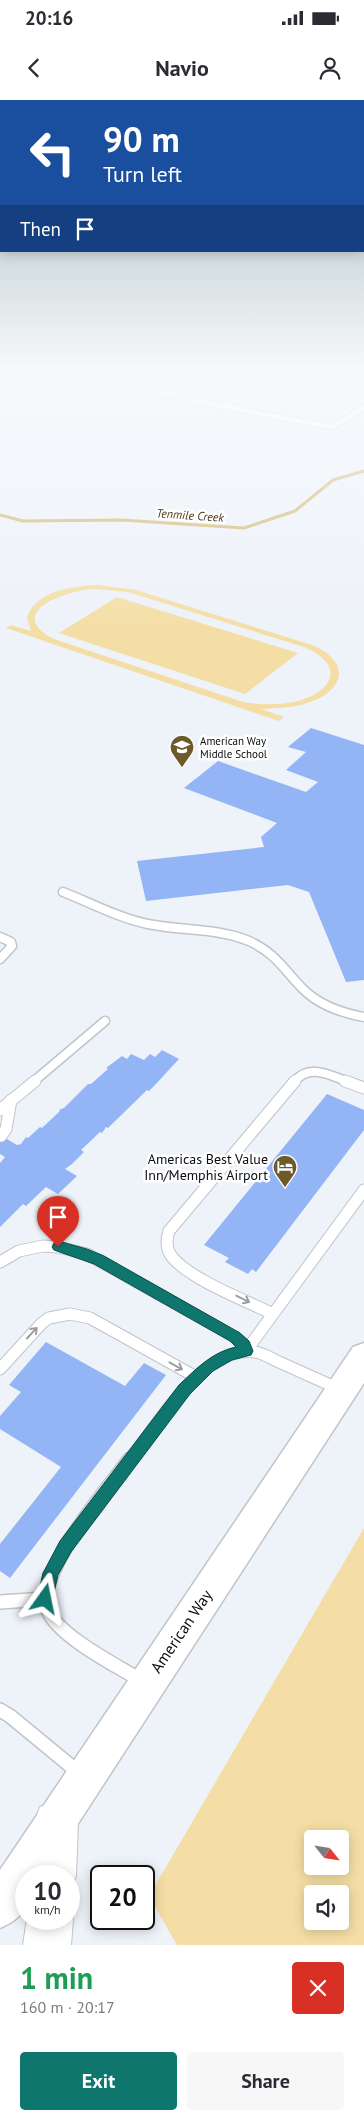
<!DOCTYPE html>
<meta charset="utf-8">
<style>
:root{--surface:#fff;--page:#f7f7f7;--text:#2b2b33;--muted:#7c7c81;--accent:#0f766e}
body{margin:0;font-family:"PT Sans",sans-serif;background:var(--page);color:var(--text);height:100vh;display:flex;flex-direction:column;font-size:19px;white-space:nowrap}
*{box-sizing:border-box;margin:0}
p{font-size:16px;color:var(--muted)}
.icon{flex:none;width:28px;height:28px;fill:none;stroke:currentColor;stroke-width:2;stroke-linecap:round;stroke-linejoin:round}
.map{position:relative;height:1845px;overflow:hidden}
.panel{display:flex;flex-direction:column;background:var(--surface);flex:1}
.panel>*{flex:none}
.banner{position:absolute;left:0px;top:0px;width:365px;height:152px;box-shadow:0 2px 12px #0003;background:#1a4fa0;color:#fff;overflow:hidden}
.needle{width:32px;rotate:120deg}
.tools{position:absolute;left:304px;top:1730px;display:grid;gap:10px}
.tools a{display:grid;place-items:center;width:45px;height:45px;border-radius:5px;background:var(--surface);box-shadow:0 2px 12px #0003;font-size:25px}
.speed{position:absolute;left:15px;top:1765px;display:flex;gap:10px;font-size:25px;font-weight:700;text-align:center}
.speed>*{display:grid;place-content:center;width:65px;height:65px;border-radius:50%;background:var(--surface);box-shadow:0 2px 12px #0003;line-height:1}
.speed small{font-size:12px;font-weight:400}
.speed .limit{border:2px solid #111;border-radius:8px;background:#fff;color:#111}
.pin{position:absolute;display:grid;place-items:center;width:42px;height:42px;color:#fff;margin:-51px -21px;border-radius:50% 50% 50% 0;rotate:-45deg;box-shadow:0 0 5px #0007}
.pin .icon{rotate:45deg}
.me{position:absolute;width:55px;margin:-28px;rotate:12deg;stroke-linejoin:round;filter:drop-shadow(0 0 4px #0008)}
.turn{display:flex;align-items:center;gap:18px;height:105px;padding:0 20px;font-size:22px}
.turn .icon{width:65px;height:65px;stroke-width:2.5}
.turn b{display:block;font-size:35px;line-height:42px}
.then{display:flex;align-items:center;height:48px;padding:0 20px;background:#0003;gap:10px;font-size:19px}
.round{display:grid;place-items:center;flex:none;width:52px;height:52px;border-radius:5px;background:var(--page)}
.headline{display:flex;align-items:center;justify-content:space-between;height:85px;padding:0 20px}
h1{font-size:30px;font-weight:700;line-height:38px;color:#1e9e55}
.button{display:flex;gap:10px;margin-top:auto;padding:10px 20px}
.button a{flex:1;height:58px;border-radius:5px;background:var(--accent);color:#fff;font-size:20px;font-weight:700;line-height:58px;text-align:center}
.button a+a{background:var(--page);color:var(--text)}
.status{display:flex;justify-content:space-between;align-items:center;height:35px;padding:0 25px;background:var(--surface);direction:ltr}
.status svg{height:14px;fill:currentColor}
header{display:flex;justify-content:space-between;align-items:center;height:65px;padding:0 20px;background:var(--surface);font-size:22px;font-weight:700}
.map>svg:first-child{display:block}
</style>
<div class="status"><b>20:16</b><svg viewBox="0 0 49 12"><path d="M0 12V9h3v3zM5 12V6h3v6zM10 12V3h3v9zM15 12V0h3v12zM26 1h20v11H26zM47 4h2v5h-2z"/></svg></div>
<header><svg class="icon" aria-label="back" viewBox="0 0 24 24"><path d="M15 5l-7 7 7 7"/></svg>Navio<svg class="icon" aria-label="person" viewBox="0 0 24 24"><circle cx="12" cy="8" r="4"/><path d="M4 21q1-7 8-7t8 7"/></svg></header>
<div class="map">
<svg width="364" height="1845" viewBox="0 0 364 1845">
<rect width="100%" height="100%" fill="#eef2f9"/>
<!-- green -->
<path fill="#f4dea5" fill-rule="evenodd" d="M99 485 136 490 312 545C352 562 345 591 307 603 293 608 277 608 261 609L284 617 279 621 6 528 11 525 31 531 27 518C35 490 74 486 99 485ZM95 489 128 492 304 547C347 565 333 593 294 602 277 605 259 605 243 602L54 539C2 512 68 490 95 489Z
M117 497 298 553 245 594 59 533Z
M364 1428V1845H177L149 1796ZM312 1739H340V1766H312ZM312 1794H340V1821H312Z"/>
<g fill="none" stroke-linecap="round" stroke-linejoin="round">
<!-- stream -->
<path stroke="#d1b569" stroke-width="3" d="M0 415 23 421 122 420 244 428 295 411 333 380 364 371"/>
</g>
<!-- building -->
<path fill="#93b4f5" d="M311 628 364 645V880L346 882 309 792 288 785 146 801 137 761 264 747 261 737 277 723 184 688 218 661 306 692 318 682 286 670 306 652 288 647Z
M162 950 179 959 154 986 149 991 147 990 108 1028 106 1027 102 1033 100 1032 81 1050 84 1052 72 1064 65 1069 77 1076 58 1094 46 1087 26 1106 23 1104 0 1127V1063L5 1057 0 1054V1035L17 1045 21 1044 26 1037 28 1038 40 1027 42 1028 60 1011 59 1010 64 1008 88 984H91L108 969 106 968 122 956 127 959 131 954 144 960 150 954 155 957Z
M327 994 364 1010V1030L256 1172 252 1169 248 1174 225 1162 229 1158 204 1145Z
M46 1242 125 1286 144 1263 166 1275 10 1478 0 1471V1444L61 1367 0 1329V1316L21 1292 9 1285Z"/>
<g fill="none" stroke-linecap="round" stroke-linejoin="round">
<defs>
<path id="lane-far3" d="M86 273 129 286 219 306 229 304 285 273
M115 281 131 273
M168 295 211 273
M222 306 326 326H334L364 307
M299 308 358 273"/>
<path id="lane-far2" d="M63 792C91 803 119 818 148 824 182 831 218 828 249 841 276 853 284 870 303 889 319 905 342 913 364 917
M0 837 11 842 12 846 0 859
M33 982 105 921
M294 982C309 963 330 975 348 982"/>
<path id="lane-far1" d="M345 981 364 988
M0 1010 35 981
M1 1036 6 1029 11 1000
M0 1162 19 1151 43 1146 58 1147 87 1154 235 1237 244 1245 246 1251 364 1090
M273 1214C245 1200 191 1180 172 1157 166 1149 166 1140 169 1131L295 981
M0 1269 42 1223 49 1218 70 1214 90 1218 196 1277
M130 1361C156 1325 204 1245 255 1252 263 1253 272 1259 279 1262 299 1271 319 1280 339 1289"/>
<path id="lane" d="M130 1359C108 1389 31 1476 49 1512 60 1537 116 1565 140 1580
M0 1502 45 1499
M0 1610 10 1616 78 1672"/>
<path id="secondary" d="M364 1243V1283L44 1776H26C26 1804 29 1816 0 1828V1770L353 1247Z"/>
<path id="primary" d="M56 1701 72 1707 78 1723 76 1776 69 1792V1776H30L34 1723 40 1707Z
M69 1808 73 1819 71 1845H23L27 1819H69Z"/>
</defs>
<!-- lane-far3 casing -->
<use href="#lane-far3" stroke="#c0c4cb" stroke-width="6"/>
<!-- lane-far2 casing -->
<use href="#lane-far2" stroke="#c0c4cb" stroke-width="11"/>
<!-- lane-far1 casing -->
<use href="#lane-far1" stroke="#c0c4cb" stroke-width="13"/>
<!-- lane casing -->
<use href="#lane" stroke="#c0c4cb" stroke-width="16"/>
<!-- secondary casing -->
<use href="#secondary" stroke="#c0c4cb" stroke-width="3"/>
<!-- primary casing -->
<use href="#primary" stroke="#c0c4cb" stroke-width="2"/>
<!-- lane-far3 -->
<use href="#lane-far3" stroke="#fff" stroke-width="5"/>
<!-- lane-far2 -->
<use href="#lane-far2" stroke="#fff" stroke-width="8"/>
<!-- lane-far1 -->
<use href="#lane-far1" stroke="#fff" stroke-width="11"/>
<!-- lane -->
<use href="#lane" stroke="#fff" stroke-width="13"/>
<!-- secondary -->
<use href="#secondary" fill="#fff" fill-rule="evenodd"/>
<!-- primary -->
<use href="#primary" fill="#fff" fill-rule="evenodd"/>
</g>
<!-- one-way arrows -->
<defs><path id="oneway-shaft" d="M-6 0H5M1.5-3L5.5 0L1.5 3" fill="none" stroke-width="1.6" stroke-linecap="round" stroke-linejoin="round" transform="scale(1.25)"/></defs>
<g stroke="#9d9e9f">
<use href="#oneway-shaft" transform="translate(243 1199) rotate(27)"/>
<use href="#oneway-shaft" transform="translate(32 1233) rotate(-47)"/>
<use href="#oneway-shaft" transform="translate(176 1266) rotate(29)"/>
</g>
<!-- sky -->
<linearGradient id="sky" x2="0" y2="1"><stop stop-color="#9fb4b5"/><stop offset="0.51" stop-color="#f7f9fc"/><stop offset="1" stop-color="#f7f9fc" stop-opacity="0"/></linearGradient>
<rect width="364" height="531" fill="url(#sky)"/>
<!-- route -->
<path fill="#0f766e" stroke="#0a4d48" d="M58 1141 87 1149 104 1156 240 1233 249 1241 253 1251 251 1255 232 1260 213 1271 190 1294 71 1452 58 1475 51 1505 45 1507 39 1505 37 1499 43 1473 60 1441 179 1285C196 1269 212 1252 236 1247L230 1241 94 1164 54 1150 52 1147 54 1143Z"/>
<!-- icons -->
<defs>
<symbol id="school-pin" viewBox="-11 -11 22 30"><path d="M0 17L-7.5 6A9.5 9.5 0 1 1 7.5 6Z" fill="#6d5a29" stroke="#fff"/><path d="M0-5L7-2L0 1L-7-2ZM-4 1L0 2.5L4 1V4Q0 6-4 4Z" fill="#fff"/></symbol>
<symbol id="hotel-pin" viewBox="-11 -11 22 30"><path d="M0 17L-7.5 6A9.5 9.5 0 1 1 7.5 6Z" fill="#6d5a29" stroke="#fff"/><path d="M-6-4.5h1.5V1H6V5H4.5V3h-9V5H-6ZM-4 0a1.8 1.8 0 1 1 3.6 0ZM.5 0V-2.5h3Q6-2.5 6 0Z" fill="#fff"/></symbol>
</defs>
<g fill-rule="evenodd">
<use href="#school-pin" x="168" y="633" width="28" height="38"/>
<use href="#hotel-pin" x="271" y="1053" width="28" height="38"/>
</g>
<g text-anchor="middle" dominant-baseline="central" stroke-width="5" stroke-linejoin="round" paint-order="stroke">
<!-- far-poi labels -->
<g font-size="11" fill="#0b0d0f" stroke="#fff" text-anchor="start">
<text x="200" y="641">American Way<tspan x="200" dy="13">Middle School</tspan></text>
</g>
<!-- far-water labels -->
<g font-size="12" font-style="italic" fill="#443816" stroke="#fff">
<text transform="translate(190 415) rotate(4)">Tenmile Creek</text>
</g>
<!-- poi labels -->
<g font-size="14" fill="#0b0d0f" stroke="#fff" text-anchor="end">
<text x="268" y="1059">Americas Best Value<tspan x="268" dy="16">Inn/Memphis Airport</tspan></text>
</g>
<!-- near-street labels -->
<g font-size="16" fill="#0b0d0f" stroke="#fff">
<text transform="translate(181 1531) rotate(-56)">American Way</text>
</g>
</g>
</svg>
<div class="tools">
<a><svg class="needle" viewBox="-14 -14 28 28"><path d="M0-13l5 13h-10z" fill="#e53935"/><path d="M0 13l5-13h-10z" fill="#7c7c81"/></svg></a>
<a><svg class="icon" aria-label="sound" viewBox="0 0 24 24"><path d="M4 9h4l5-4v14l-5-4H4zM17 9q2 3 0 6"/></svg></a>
</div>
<div class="speed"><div>10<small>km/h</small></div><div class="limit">20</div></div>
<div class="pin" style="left:58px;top:1147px;background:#d93025"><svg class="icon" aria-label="arrive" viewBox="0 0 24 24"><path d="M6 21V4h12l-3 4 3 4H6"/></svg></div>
<svg class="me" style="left:45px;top:1499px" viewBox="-20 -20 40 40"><path d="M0-17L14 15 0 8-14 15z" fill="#0f766e" stroke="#fff" stroke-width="4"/></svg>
<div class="banner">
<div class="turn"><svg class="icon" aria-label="left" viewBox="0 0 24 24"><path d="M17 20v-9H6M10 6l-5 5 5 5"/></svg><div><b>90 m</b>Turn left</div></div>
<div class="then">Then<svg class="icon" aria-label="arrive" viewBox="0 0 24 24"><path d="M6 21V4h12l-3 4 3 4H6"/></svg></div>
</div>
</div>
<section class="panel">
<div class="headline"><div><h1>1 min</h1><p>160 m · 20:17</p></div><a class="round" style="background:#d93025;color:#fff"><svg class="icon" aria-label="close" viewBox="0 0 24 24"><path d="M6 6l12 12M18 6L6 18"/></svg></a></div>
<div class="button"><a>Exit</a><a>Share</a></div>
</section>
